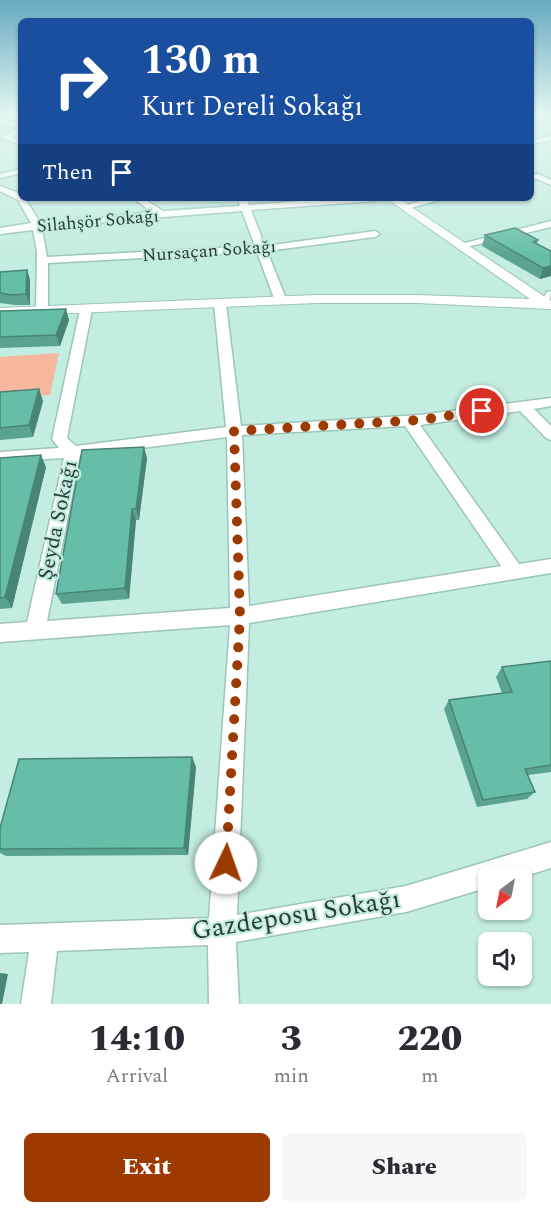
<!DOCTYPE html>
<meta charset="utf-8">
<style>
:root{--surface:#fff;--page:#f7f7f7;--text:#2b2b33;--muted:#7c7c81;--accent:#9d3a00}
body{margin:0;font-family:Spectral,serif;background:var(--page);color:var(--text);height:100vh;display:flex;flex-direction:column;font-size:22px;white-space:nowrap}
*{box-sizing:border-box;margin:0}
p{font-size:20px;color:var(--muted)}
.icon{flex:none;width:33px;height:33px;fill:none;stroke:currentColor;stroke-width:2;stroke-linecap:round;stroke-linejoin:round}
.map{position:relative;height:1004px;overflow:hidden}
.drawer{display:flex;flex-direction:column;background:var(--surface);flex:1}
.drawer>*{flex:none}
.top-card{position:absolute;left:18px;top:18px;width:516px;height:183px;border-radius:9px;box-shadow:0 2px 4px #0004;background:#1a4fa0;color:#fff;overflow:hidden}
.needle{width:39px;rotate:212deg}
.buttons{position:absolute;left:478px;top:866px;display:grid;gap:12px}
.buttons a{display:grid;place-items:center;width:54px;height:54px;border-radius:9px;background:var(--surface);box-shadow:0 2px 4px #0004;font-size:30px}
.pin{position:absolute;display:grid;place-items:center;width:51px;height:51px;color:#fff;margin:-26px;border:3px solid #fff;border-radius:50%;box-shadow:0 2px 6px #0007}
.me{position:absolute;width:66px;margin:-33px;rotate:3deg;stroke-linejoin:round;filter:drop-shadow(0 0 4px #0008)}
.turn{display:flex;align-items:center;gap:21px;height:126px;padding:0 24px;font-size:27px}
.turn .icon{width:78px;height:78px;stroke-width:2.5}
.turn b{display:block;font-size:42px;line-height:51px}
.then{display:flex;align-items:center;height:57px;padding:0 24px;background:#0003;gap:12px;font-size:22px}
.eta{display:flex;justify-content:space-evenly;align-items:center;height:102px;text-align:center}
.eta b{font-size:36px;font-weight:800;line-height:42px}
.action{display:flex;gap:12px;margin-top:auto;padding:12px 24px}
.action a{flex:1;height:69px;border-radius:9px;background:var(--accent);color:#fff;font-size:24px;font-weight:800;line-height:69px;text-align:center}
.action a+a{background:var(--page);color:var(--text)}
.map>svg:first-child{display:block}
</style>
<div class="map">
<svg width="551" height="1004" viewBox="0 0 551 1004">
<rect width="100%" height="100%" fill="#c3ede0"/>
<!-- green -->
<path fill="#f6b79e" d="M59 353 50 395 0 399V357Z"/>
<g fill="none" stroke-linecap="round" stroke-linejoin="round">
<defs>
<path id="minor" d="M0 118 21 125V133L11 137 21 141V145L2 138V136L21 129 0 122Z
M551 136V140L531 144V140Z
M21 169V173L0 178V174Z
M538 174 551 180V185L537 179 531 180V175Z
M0 186 21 194V198H25L41 224 152 212 133 198H143L163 211 240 206 238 198H246L249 205 341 198H379L375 201 251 210 265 246 375 231 380 234 375 237 267 251 287 301 281 304 275 301 257 252 48 263V311L42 314 36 311 37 252 33 230 0 234V228L31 223 18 200 0 191ZM242 211 255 246 47 257 42 229 124 220Z
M431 198H446L404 210 400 207Z
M551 221V227L462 248 457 245Z
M551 291 549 306H541L539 304 547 292Z
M220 301 226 304 241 426 420 415 551 398V406L534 409 551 426V440L546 438 520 411 420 425 519 564 551 559V573L249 623 237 915 406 886 551 842V868L522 877 489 876V887L406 912 236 942 239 1004H209L208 945 57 951 51 1004H21L29 952 0 953V925L209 918 230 625 0 642V624L27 622 64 458 0 462V452L59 448 52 439 80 310 86 307 92 310 67 438 76 446 226 427 214 304ZM405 426 501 566 249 606 242 435ZM227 437 230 608 47 621 80 456Z"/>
<path id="tertiary" d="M386 198H398L551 301V309L417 303H317L0 316V308L317 295H417L530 299Z"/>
</defs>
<!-- minor casing -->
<use href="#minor" stroke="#9cc5b9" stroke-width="3"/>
<!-- tertiary casing -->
<use href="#tertiary" stroke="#9cc5b9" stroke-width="2"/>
<!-- minor -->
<use href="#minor" fill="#fff" fill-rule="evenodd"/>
<!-- tertiary -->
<use href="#tertiary" fill="#fff" fill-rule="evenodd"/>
</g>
<!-- wall -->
<path fill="#59a390" d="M485 235 538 240 537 244 551 251V276L540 279 482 246Z
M27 270 30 280V305H15L0 303V272Z
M0 311 69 320 60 346 0 348Z
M0 392 43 401 33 437 0 440Z
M0 458 46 467 12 608 0 609Z
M147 458 139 520H136L129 599 62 604 56 594Z
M551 661V772L528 775 535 792 527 799 477 807 444 709 449 700 502 693 496 677 502 667Z
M196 767 188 855 6 856 0 853V828Z"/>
<!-- shaded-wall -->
<path fill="#488576" d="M551 266V276L540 279 543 268Z
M27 270 30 280V305L26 294Z
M66 309 69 320 60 346 56 335Z
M39 389 43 401 33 437 29 425Z
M144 447 147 458 139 520 136 509Z
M41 455 46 467 12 608 5 597Z
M132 509 136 520 129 599 125 588Z
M192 757 196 767 188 855 184 848Z
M0 973 8 974 2 1004H0Z"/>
<!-- building -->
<path fill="#67bea8" stroke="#488576" stroke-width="1.5" d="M515 228 538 240 533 242 551 251V266L543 268 485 235Z
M27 270 26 294 12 295 0 293V272Z
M66 309 56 335 0 337V311Z
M39 389 29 425 0 428V392Z
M144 447 136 509H132L125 588 56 594 82 450Z
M41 455 5 597 0 598V458Z
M551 661V765L525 769 535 792 483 800 449 700 512 692 502 667Z
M192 757 184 848 0 849V828L19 759Z"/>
<!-- sky -->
<linearGradient id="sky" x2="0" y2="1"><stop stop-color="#66aac1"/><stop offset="0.45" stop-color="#e4f7f1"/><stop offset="1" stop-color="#e4f7f1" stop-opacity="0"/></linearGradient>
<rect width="551" height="256" fill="url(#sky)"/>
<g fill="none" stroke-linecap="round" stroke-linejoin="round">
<!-- route -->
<path stroke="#9d3a00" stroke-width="10" stroke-dasharray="0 18" d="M226 863 240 616 234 431 420 420 482 411"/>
</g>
<g text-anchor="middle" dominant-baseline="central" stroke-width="4.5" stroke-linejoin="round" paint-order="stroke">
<!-- far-street labels -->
<g font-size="18" fill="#2a3a35" stroke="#c3ede0">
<text transform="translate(98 221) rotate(-5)">Silahşör Sokağı</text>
<text transform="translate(209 251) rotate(-4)">Nursaçan Sokağı</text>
</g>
<!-- street labels -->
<g font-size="21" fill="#2a3a35" stroke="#c3ede0">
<text transform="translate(58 520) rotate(-78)">Şeyda Sokağı</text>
</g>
<!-- near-street labels -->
<g font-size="26" fill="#2a3a35" stroke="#c3ede0">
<text transform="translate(296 915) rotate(-9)">Gazdeposu Sokağı</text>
</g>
</g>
</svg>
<div class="buttons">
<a><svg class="needle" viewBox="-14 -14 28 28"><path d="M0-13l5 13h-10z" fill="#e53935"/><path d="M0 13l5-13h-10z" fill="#7c7c81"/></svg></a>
<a><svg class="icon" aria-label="sound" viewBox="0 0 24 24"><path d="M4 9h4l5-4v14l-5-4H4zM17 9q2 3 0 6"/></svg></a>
</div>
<div class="pin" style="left:482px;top:411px;background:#d93025"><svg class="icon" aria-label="arrive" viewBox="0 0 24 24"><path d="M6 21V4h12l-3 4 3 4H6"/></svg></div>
<svg class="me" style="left:226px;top:863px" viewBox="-20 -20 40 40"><circle r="19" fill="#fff"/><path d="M0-13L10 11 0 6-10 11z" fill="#9d3a00"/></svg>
<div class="top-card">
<div class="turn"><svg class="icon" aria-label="right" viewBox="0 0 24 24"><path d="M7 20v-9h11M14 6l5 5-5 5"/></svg><div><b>130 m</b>Kurt Dereli Sokağı</div></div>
<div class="then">Then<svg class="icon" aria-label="arrive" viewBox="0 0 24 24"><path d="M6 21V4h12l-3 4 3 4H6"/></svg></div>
</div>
</div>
<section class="drawer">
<div class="eta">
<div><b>14:10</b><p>Arrival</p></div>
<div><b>3</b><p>min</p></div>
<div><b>220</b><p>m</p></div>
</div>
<div class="action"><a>Exit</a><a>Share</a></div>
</section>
